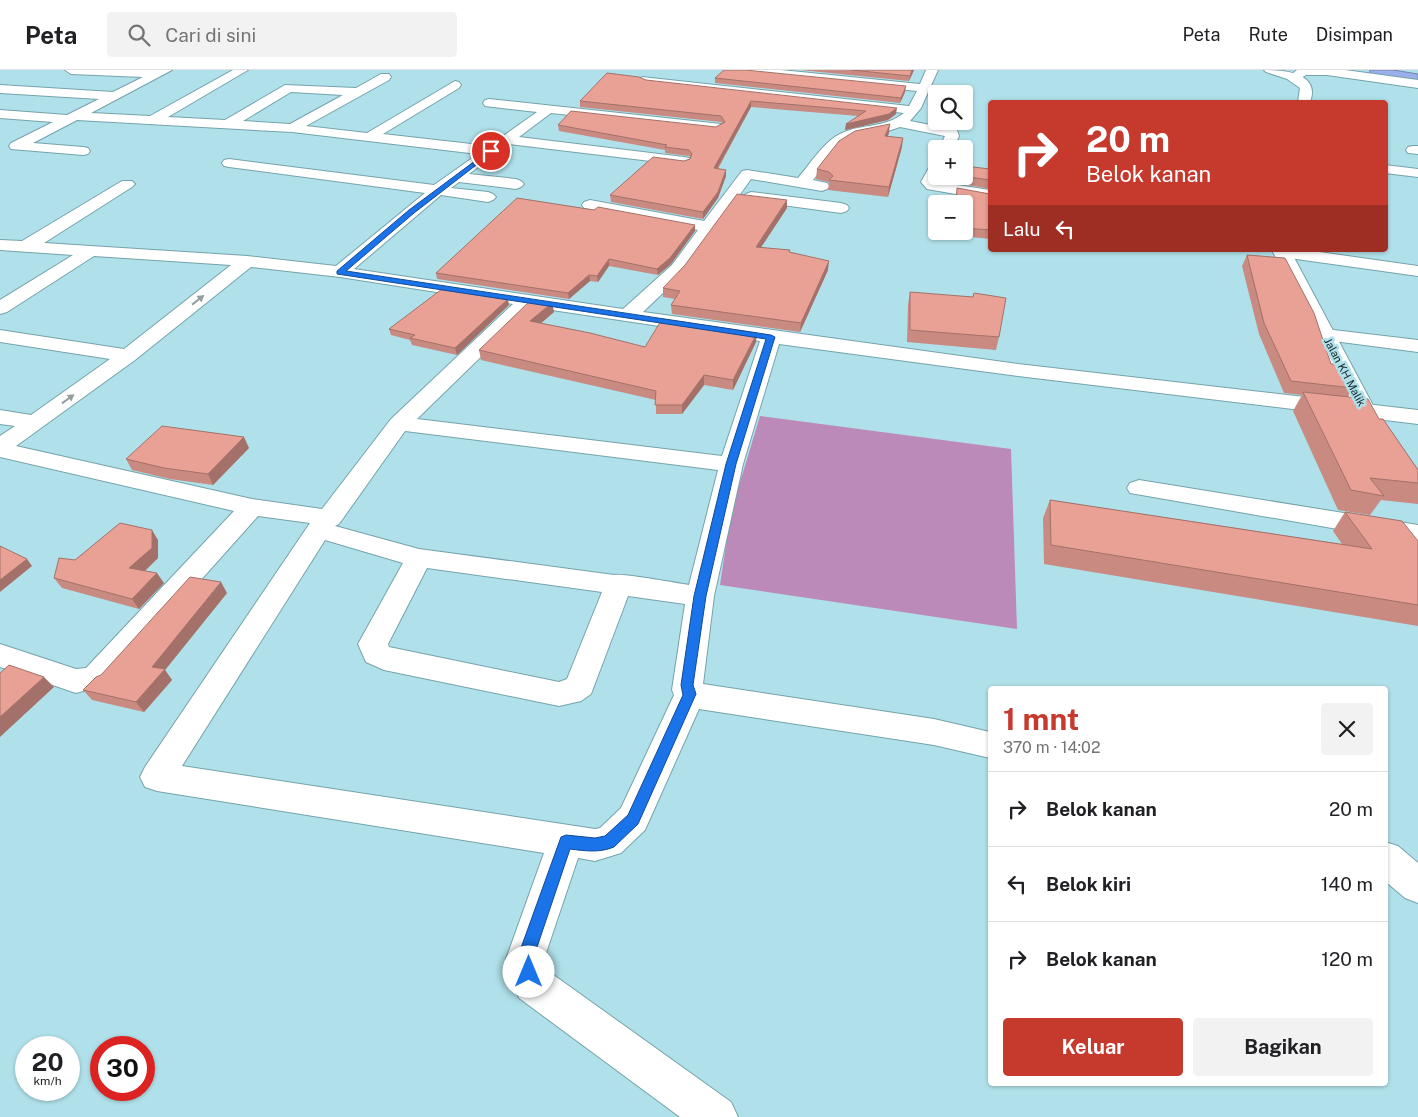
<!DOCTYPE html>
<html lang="id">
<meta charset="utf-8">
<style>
:root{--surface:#fff;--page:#f2f2f2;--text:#202124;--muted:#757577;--line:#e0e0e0;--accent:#c6392d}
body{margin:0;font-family:"Public Sans",sans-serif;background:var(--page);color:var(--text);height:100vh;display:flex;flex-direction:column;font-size:19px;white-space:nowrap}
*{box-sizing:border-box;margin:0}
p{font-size:16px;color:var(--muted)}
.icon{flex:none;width:28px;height:28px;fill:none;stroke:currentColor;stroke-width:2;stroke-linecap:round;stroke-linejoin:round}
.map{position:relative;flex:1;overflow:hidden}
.side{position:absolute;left:988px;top:616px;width:400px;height:400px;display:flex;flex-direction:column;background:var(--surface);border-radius:5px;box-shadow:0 1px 4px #0004}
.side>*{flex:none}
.guide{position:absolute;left:988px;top:30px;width:400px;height:152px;border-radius:5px;box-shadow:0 1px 4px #0004;background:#c6392d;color:#fff;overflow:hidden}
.buttons{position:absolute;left:928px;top:15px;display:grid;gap:10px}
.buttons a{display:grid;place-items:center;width:45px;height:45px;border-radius:5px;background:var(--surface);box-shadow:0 1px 4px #0004;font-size:25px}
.speed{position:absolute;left:15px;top:966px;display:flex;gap:10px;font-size:25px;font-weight:700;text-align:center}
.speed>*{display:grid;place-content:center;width:65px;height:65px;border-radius:50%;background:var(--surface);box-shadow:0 1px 4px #0004;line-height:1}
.speed small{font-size:12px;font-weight:400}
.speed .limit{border:8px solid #d22;background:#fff;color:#111}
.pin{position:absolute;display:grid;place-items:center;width:42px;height:42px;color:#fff;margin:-21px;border:2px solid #fff;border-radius:50%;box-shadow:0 1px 5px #0007}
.me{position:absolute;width:55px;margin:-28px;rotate:0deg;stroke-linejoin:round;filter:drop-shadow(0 0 4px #0008)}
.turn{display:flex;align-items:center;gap:18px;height:105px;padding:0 15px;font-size:22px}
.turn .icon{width:65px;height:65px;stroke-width:2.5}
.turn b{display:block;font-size:35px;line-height:42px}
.then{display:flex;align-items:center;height:48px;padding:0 15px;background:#0003;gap:10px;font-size:19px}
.round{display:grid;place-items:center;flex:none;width:52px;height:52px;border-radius:5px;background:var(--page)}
.summary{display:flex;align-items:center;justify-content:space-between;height:85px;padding:0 15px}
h1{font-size:30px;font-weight:700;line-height:38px;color:var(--accent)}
.action{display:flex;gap:10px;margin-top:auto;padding:10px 15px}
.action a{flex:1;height:58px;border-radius:5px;background:var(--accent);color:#fff;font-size:20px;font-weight:700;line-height:58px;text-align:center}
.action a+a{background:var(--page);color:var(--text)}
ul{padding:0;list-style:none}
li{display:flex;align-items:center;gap:15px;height:75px;padding:0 15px;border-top:1px solid var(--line)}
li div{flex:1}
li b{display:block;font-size:19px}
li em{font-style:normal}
header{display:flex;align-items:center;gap:30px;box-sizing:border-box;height:70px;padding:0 25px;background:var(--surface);border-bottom:1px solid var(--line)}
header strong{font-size:24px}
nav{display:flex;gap:28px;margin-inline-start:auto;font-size:18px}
.search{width:350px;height:45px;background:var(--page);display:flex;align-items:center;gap:12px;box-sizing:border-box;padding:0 18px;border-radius:5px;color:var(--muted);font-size:19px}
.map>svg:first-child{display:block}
</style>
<header>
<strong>Peta</strong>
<div class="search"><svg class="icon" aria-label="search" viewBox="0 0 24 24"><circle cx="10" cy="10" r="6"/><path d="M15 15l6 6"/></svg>Cari di sini</div>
<nav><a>Peta</a><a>Rute</a><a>Disimpan</a></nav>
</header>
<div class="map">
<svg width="1418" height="1047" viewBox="0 0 1418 1047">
<rect width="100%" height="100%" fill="#b0e1ea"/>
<!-- forest -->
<path fill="#bc8ab8" d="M760 346 1011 379 1017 559 720 515 731 442Z"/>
<!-- water -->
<path fill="#9aafea" stroke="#7286b0" d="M1370 0H1393L1418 4V14L1369 7Z"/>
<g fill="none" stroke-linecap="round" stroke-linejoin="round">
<defs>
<path id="street" d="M65 0H172L91 43 150 46 233 0H248L168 47 225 50 285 15 356 18 381 4H389L391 7 389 10 306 56 367 63 455 11 459 12 461 15 459 18 383 64 489 76 537 42 485 36 483 33 485 30 489 29 721 54 723 57 716 61 551 43 519 67 684 87 689 88 691 91 689 94 684 95 509 74 469 104 516 109 521 111 524 114 521 117 516 119 459 112 451 118 488 122 493 124 496 127 493 130 488 132 441 125 354 199 623 239 672 195 698 160 584 138 582 135 584 132 590 130 704 151 742 101 747 100 798 108C812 92 823 72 842 63 864 53 883 59 904 43L646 14 642 13 640 10 642 7 909 36 917 21 746 4 740 0H781L920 14 926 0H938L921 38 910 51 957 60 959 66 953 79H939L945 66 900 57 879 64 853 68 837 79 813 110 827 113 830 116 827 119 822 121 751 109 684 203 643 242 1018 294 1418 340V354L1018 306 779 274 743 394 714 526 703 614 934 649 990 662V688L934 675 699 639 645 760 621 783 595 791 578 788 544 889 548 901 731 1032 738 1047H680L519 928 506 889 544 783 157 721 145 717 140 707 145 697 310 453 258 446 108 614 76 623 0 597V574L76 599 86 598 234 441 0 387V366L15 356 0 354V340L31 345 110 289 0 272V260L124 279 231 195 94 186 7 242 0 244V230L73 185 0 180V170L22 171 122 111H132L135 114 132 117 44 173 247 186 336 196 425 123 229 97 224 96 222 93 224 90 229 89 434 115 478 84 292 62 77 50 33 73 83 77 88 78 90 81 88 84 83 85 11 79 9 76 11 73 53 52 0 48V40L67 45 99 29 0 23V15L113 22 143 7 71 4ZM291 22 343 25 290 54 243 51ZM251 197 340 207 513 234 391 349 322 439 252 429 16 376 135 290ZM532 237 760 271 722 386 417 349ZM405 361 718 400 689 515C677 513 621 503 614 505L419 479 335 456 339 454ZM325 470 403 493 358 574 366 592 384 600 559 636 581 631 591 624 628 526 685 534 672 620 674 625 621 738 600 758 595 759 182 696ZM427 498 602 522 567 609 559 612 389 577 388 574Z
M1297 0H1345L1418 10V18L1327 5H1306L1298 10H1290L1288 7Z
M1413 76H1418V84L1408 83 1406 80 1408 77Z
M936 93V106H939L937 112 990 120V130L927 119 921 112 931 94Z
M1385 95 1418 99V107L1385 103Z
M751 122 841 133 847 135 849 138 847 141 841 143 746 130 743 127 746 124Z
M1275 180H1305L1418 196V206L1282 187 1276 186 1273 182Z
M1325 259 1418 270V282L1318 269 1315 265 1318 261Z
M1139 410 1418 455V473L1130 423 1127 418 1130 413Z
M1385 772 1398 776 1418 793V833L1405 828 1385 811Z"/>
<path id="secondary" d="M1264 0C1284 0 1321 3 1310 32H1298L1300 18 1287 9 1266 2Z
M1272 180H1290L1376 341 1418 401V427L1409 424 1354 341Z"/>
</defs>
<!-- street casing -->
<use href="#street" stroke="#74a3ab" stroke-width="2"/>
<!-- secondary casing -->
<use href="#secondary" stroke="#74a3ab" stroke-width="2"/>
<!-- street -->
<use href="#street" fill="#fff" fill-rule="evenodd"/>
<!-- secondary -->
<use href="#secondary" fill="#fff" fill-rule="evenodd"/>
</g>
<!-- wall -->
<path fill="#c88a81" d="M800 0H914L909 11Z
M746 1 905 22 900 33 715 13V8Z
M646 10 896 44 888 50 845 60 846 54 858 46 751 37 718 99 726 106 718 128 703 149 611 132 610 125 684 91 690 89 691 88 689 86 665 83V80L559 61 558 55 716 57 722 53 721 52 580 37V31Z
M889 63 887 66 902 77 888 127 828 120 829 112H828L816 109 817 99Z
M990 99V119L968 115 969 107Z
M957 118 990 124V169L952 165 953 161H964V134H955Z
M787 138 761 177 790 182 828 200 800 262 672 244 671 235 675 229 663 227V218Z
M695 161 671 194 658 205 609 196 598 212 590 211 569 229 437 209 436 203Z
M1247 185 1331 294 1353 318 1348 327 1379 349 1418 400V434L1381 430 1370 445 1338 440 1293 341 1302 325 1284 323 1259 264 1242 196Z
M910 222 999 267 996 280 907 272 908 235Z
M552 233 554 242 541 253 645 277 756 272 733 320 704 315 682 344H656V330L481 290 479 280Z
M509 235 457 285 412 275 410 270 391 265 389 259Z
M249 378 213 415 170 409 132 400 126 389Z
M1050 430 1342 474 1333 461 1345 442 1418 471V556L1044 494 1043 448Z
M158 470V488L145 501 164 513 139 539 62 518 54 508 75 490Z
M227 523 165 600 172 610 144 642 92 630 83 620Z"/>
<!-- shaded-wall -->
<path fill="#a37169" d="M912 0H914L909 11 910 6Z
M906 16 905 22 900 33 901 28Z
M751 31V37L714 104V98Z
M897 38 896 44 888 50 845 60 846 54Z
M890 54 889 63 884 75 885 66Z
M903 68 902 77 888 127 889 117Z
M726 100V106L718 128 703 149V142Z
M787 130V138L756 185V177Z
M695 155V161L671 194 658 205 657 199Z
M609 189V196L598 212 597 206Z
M829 191 828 200 800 262 801 253Z
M589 205 590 211 569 229 568 223Z
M508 229 509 235 457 285 455 278Z
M552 233 554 242 532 261 530 251Z
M757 263 756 272 733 320V310Z
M704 305V315L682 344V335Z
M244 367 249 378 213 415 208 404Z
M152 460 158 470V488L136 509 129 498Z
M27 489 32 496 0 522V510Z
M157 503 164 513 139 539 132 529Z
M221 512 227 523 165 600 172 610 144 642 136 632 152 597Z
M44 607 54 617 0 667V647Z"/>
<!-- building -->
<path fill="#e9a196" stroke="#a37169" d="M724 0H745L906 16 901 28 715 8Z
M852 0H912L910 6Z
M607 3 639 7 646 10 897 38 889 44 846 54 866 41 751 31 714 98 726 100 718 122 703 142 610 125 653 87 684 91 690 89 692 84 689 80 665 77 667 75 558 55 571 41 716 57 725 52 721 46 580 31Z
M890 54 885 66 903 68 889 117 829 110 833 106 829 102 817 99 839 71 855 61Z
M973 97 990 99V110L969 107Z
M957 118 990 124V160L964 158V134H956Z
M737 124 787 130 756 177 790 180 789 182 829 191 801 253 671 235 680 221 663 218 685 195Z
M517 128 594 140 598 137 695 155 670 188 657 199 609 189 597 206 589 205 568 223 436 203Z
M1247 185 1285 188 1314 243 1331 294H1340L1353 318 1291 311 1264 253Z
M442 219 508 229 455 278 410 268 415 265 389 259Z
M910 222 973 227 974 223 1006 228 999 267 910 260Z
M531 230 552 233 530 251 590 263 645 277 662 249 757 263 733 310 704 305 682 335H655L656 321 479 280Z
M1303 322 1368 329 1379 349H1383L1418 400V413L1370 408 1384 426 1351 420Z
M162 356 244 367 208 404 164 398 126 389Z
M1050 430 1372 479 1345 442 1402 451 1418 471V535L1051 475Z
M120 453 152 460V478L129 498 157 503 132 529 54 508 59 488 75 490Z
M0 476 27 489 0 510Z
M190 507 221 512 152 597 165 599 136 632 83 620 96 607 101 605Z
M9 595 44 607 0 647V603Z"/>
<!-- one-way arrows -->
<defs><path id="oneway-solid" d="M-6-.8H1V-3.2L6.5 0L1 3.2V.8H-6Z" transform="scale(1.25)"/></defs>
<g fill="#959e9f">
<use href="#oneway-solid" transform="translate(198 230) rotate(-38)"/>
<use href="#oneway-solid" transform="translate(68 329) rotate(-36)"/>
</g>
<!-- route -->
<path fill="#1a73e8" stroke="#114b97" d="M491 79 493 82 414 143 346 201 771 265 775 267 736 394 706 526 693 615 696 624 638 754 614 777C599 783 586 781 570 779L533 889 537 902 535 907 529 910 523 907 517 889 561 767 566 765 595 768 605 766 628 745 683 625 681 615 694 526 726 394 766 269 337 204V201L409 140Z"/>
<g text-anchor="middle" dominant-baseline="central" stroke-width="5" stroke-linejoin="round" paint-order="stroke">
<!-- far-street labels -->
<g font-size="11" fill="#14272a" stroke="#b0e1ea">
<text transform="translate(1345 302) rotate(62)">Jalan KH Malik</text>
</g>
</g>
</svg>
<div class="buttons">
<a><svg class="icon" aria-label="search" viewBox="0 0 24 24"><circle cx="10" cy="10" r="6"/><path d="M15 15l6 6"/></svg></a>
<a>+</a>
<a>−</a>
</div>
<div class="speed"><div>20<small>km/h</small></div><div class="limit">30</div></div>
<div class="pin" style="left:491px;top:81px;background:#d93025"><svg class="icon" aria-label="arrive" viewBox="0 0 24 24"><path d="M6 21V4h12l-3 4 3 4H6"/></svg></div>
<svg class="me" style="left:529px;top:902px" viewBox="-20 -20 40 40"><circle r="19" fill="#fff"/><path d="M0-13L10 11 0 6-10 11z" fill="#1a73e8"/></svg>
<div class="guide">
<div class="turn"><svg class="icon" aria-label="right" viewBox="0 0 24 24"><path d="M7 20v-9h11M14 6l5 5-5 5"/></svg><div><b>20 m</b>Belok kanan</div></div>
<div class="then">Lalu<svg class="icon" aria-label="left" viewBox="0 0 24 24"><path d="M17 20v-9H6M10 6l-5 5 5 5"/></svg></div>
</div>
<section class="side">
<div class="summary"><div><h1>1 mnt</h1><p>370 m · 14:02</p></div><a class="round"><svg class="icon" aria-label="close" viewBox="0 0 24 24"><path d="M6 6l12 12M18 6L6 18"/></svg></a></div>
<ul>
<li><svg class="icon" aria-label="right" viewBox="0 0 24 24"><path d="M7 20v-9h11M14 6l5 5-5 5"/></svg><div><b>Belok kanan</b></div><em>20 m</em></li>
<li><svg class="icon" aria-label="left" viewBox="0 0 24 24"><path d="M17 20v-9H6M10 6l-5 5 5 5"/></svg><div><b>Belok kiri</b></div><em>140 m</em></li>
<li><svg class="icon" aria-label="right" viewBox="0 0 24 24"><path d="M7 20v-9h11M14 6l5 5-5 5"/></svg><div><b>Belok kanan</b></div><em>120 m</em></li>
</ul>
<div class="action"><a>Keluar</a><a>Bagikan</a></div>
</section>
</div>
